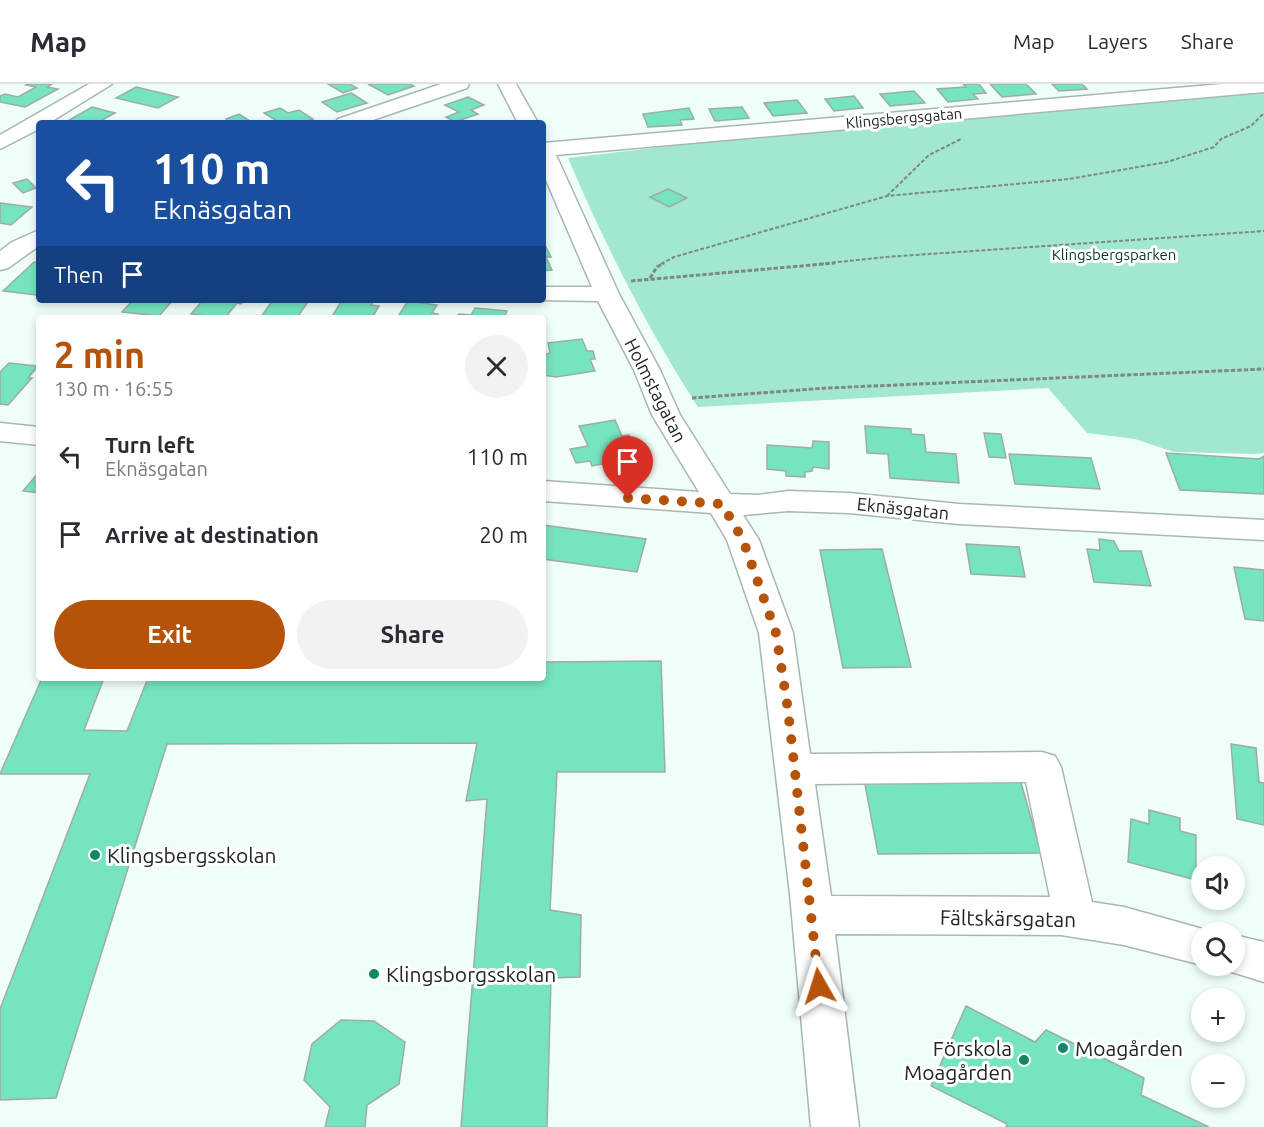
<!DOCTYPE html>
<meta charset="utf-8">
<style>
:root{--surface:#fff;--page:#f2f2f3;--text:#2b2b33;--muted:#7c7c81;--line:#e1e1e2;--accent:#b45309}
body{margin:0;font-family:Ubuntu,sans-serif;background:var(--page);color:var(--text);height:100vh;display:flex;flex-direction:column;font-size:22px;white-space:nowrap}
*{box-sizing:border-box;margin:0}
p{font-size:20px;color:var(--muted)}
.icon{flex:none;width:33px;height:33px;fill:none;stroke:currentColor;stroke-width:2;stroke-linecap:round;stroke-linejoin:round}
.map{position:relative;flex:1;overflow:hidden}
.panel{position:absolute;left:36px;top:231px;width:510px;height:366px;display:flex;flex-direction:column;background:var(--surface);border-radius:6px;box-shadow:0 3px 9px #0003}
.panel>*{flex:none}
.guide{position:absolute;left:36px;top:36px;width:510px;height:183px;border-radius:6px;box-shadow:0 3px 9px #0003;background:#1a4fa0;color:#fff;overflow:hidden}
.tools{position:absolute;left:1191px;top:772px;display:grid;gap:12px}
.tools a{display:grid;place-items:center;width:54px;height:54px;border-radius:50%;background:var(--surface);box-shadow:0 3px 9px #0003;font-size:30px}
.pin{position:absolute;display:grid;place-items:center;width:51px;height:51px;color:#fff;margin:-62px -26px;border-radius:50% 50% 50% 0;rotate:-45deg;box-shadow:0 0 6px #0007}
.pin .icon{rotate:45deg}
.me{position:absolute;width:66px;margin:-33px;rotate:354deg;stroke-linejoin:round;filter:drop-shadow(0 0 4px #0008)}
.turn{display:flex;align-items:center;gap:21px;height:126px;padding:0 18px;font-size:27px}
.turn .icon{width:78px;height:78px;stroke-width:2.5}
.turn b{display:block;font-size:42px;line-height:51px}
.then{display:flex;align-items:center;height:57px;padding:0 18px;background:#0003;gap:12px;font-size:22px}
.round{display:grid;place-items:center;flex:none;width:63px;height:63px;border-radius:32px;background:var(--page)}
.head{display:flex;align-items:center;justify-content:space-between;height:102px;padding:0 18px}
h1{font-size:36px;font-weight:600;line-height:45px;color:var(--accent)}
.primary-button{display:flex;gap:12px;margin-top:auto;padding:12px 18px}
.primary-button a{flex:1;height:69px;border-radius:36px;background:var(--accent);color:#fff;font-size:24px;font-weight:600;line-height:69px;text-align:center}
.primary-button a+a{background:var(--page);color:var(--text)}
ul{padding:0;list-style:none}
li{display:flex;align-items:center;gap:18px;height:78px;padding:0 18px}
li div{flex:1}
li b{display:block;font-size:22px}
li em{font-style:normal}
header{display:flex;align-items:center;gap:36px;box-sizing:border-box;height:84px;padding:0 30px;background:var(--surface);border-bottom:2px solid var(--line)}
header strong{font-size:28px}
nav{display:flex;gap:33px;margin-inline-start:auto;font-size:21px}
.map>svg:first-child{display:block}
</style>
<header>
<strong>Map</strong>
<nav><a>Map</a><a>Layers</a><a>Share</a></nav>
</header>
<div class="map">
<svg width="1264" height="1043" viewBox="0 0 1264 1043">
<rect width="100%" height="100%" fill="#effef8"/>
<!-- green -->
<path fill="#a2e8ce" d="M1264 8V369L1254 370 1174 368 1135 355 1087 349 1048 304 698 323C647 244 605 161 568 74L729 55Z"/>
<!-- building -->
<path fill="#75e4bf" stroke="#9eaca6" stroke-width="1.5" d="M28 0H52L47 3 58 5 25 23 0 18V12L5 10 18 13 36 3 26 1Z
M328 0H350L357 4 343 9Z
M368 0H410L414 2 388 11Z
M963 0H979L986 9 973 10 978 15 948 18 937 5 966 3Z
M990 0H1026L1036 10 1002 13Z
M1052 0H1082L1087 5 1059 7Z
M136 3 178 13 158 24 116 14Z
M914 7 925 19 890 22 880 10Z
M351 9 367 19 337 28 322 18Z
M854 12 863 24 834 27 825 15Z
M468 13 484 21 471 26 478 30 455 38 446 33 459 28 445 21Z
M797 16 807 29 773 32 764 19Z
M92 23 115 29 97 39H64Z
M742 23 749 34 715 37 709 25Z
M280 24 288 29 299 26 313 35 301 39H280L264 29Z
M689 24 694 35 680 36 682 41 648 43 643 30Z
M239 30 250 37 232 39 226 35Z
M27 95 36 104 23 109 13 99Z
M668 105 687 114 669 123 650 113Z
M0 119 32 123 11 141 0 139Z
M543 157 551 173H546L552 186 543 187Z
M34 178 39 179V208L36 211 3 207Z
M133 216H173L159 232 122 228Z
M203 216H244L241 220 237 219 225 234 191 230Z
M273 216H309L297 234H260Z
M342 216H374L371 221 379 222 372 234H331Z
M408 217 437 221 432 229 438 230 436 234H397Z
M475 224 507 227 504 234H456L459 230 471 231Z
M582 255 587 267H593L595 275H590L595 287 556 293 543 291V271L550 269 548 259Z
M9 279 38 282 28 294H32L8 321 0 320V288Z
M615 336 622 352 629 351 632 357 627 358 634 374 592 382 590 377 576 379 570 365 588 362 579 342Z
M865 342 911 345V350L924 351 926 368 956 370 959 399 890 394 888 370 867 369Z
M984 349 1001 350 1006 374 989 373Z
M813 357 829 358V385L813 383 812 387 805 388V393L786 392V387L767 385V361L812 364Z
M1166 369 1259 375 1264 372V410L1180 406Z
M1009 370 1091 374 1100 405 1015 400Z
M39 388V409L23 407Z
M543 441 646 455 637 488 543 475Z
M1099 455 1114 457 1119 467H1141L1151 502 1094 498 1087 465 1100 466Z
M966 460 1019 463 1025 493 971 490Z
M882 465 911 583 843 584 820 466Z
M1234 483 1264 486V537L1245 535Z
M661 577 665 688H557L550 826 581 831 580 893 551 894 547 1043H461L487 715 466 717 477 659 167 660 56 1014 0 1016V925L90 690H0L42 594H104L84 646 127 647 148 594H543V578Z
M1231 660 1256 664 1259 698 1264 699V741L1237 735Z
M864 695H1020L1041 769 878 770Z
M1149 726 1180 734V747L1196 751V796L1128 778 1131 735 1149 740Z
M966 922 1035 958 1046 946 1144 994 1141 1011 1209 1043H1006L1007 1040 931 1002Z
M341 936 374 937 405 958 399 1000 367 1021 365 1043H325L330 1023 304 996 312 960Z"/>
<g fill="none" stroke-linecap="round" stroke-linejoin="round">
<defs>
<path id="minor" d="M89 0H112L49 39H39V45L0 65V51Z
M441 0H469L467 4 364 39H335L338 35Z
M498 0H516L538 39H518Z
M1222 0H1264V8L556 71 619 210 660 286 680 331 730 410 758 411 788 407 849 409 959 420 1264 436V456L959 440 849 429 788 427 743 431 759 456 793 549 810 670 1042 668 1055 672 1061 683 1092 818 1124 823 1217 849H1202V881L1124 861 1061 851 835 850 859 1043H811L790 810 759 549 727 456 711 429 543 417V397L699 408 652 331 634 286 598 217 537 216H543V203H592L543 89V59ZM1026 698 1050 813 831 812 815 700Z
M39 146V162L8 184 0 186V167L12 158Z
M0 339 39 343V361L0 357Z
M1234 851 1264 858V898L1219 884 1234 882Z"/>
</defs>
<!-- minor casing -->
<use href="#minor" stroke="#a9b7b1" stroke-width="3"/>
<!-- path-far1 -->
<path stroke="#7e8884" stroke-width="2" stroke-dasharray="4 2" stroke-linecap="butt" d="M887 112 929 71 961 55
M661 180 674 173 887 112 1069 95 1167 78 1214 63 1221 55 1251 42 1264 29
M820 180 886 173 1264 147"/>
<!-- path -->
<path stroke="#7e8884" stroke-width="3" stroke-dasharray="4.5 2" stroke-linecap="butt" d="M650 194 657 183 664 179
M631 197 835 179
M692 314 827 304 1264 285"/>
<!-- minor -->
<use href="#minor" fill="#fff" fill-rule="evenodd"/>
</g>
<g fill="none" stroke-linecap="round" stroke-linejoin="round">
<!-- route -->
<path stroke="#b45309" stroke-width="10" stroke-dasharray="0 18" d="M628 414 722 420 743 456 776 549 788 626 819 902"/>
</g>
<!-- markers -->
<g fill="#0e8869" stroke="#fff" stroke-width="2">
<circle cx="95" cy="771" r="6"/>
<circle cx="374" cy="890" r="6"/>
<circle cx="1063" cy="964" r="6"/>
<circle cx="1024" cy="976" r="6"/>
</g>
<g text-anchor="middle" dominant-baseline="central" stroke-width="6" stroke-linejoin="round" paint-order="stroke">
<!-- far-street labels -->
<g font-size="15" fill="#212725" stroke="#fff">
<text transform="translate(904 34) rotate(-5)">Klingsbergsgatan</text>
</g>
<!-- far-park labels -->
<g font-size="15" fill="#03382a" stroke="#fff">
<text x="1114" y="170">Klingsbergsparken</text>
</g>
<!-- street labels -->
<g font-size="18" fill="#212725" stroke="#fff">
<text transform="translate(656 306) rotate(63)">Holmstagatan</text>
<text transform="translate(903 424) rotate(6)">Eknäsgatan</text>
</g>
<!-- near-poi labels -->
<g font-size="21" fill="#212725" stroke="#fff" text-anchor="start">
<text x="107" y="771">Klingsbergsskolan</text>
<text x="386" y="890">Klingsborgsskolan</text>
<text x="1012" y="964" text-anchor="end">Förskola<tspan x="1012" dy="24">Moagården</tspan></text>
<text x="1075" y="964">Moagården</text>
</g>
<!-- near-street labels -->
<g font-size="21" fill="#212725" stroke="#fff">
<text transform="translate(1008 834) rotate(1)">Fältskärsgatan</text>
</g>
</g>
</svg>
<div class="tools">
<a><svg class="icon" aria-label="sound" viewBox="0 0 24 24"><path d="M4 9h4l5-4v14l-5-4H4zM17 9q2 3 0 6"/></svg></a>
<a><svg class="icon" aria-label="search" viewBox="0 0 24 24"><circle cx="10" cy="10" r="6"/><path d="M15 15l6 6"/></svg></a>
<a>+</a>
<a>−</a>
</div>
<div class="pin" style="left:628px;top:414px;background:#d93025"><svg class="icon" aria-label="arrive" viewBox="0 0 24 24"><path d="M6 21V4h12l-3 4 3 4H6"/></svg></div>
<svg class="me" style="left:819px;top:902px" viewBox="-20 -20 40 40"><path d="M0-17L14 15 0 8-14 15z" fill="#b45309" stroke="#fff" stroke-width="4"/></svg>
<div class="guide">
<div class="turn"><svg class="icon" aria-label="left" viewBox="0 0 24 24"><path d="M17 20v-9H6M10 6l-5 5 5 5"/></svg><div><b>110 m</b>Eknäsgatan</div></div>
<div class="then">Then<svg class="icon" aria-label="arrive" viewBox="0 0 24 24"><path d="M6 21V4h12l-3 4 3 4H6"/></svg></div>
</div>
<section class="panel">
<div class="head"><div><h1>2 min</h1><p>130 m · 16:55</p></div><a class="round"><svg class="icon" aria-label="close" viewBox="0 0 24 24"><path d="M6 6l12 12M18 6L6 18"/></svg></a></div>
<ul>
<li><svg class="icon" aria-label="left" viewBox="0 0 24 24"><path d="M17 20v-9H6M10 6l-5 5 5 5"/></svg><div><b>Turn left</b><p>Eknäsgatan</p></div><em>110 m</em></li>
<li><svg class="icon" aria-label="arrive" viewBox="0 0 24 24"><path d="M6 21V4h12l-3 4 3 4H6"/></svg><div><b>Arrive at destination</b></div><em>20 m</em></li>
</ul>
<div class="primary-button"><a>Exit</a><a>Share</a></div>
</section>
</div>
